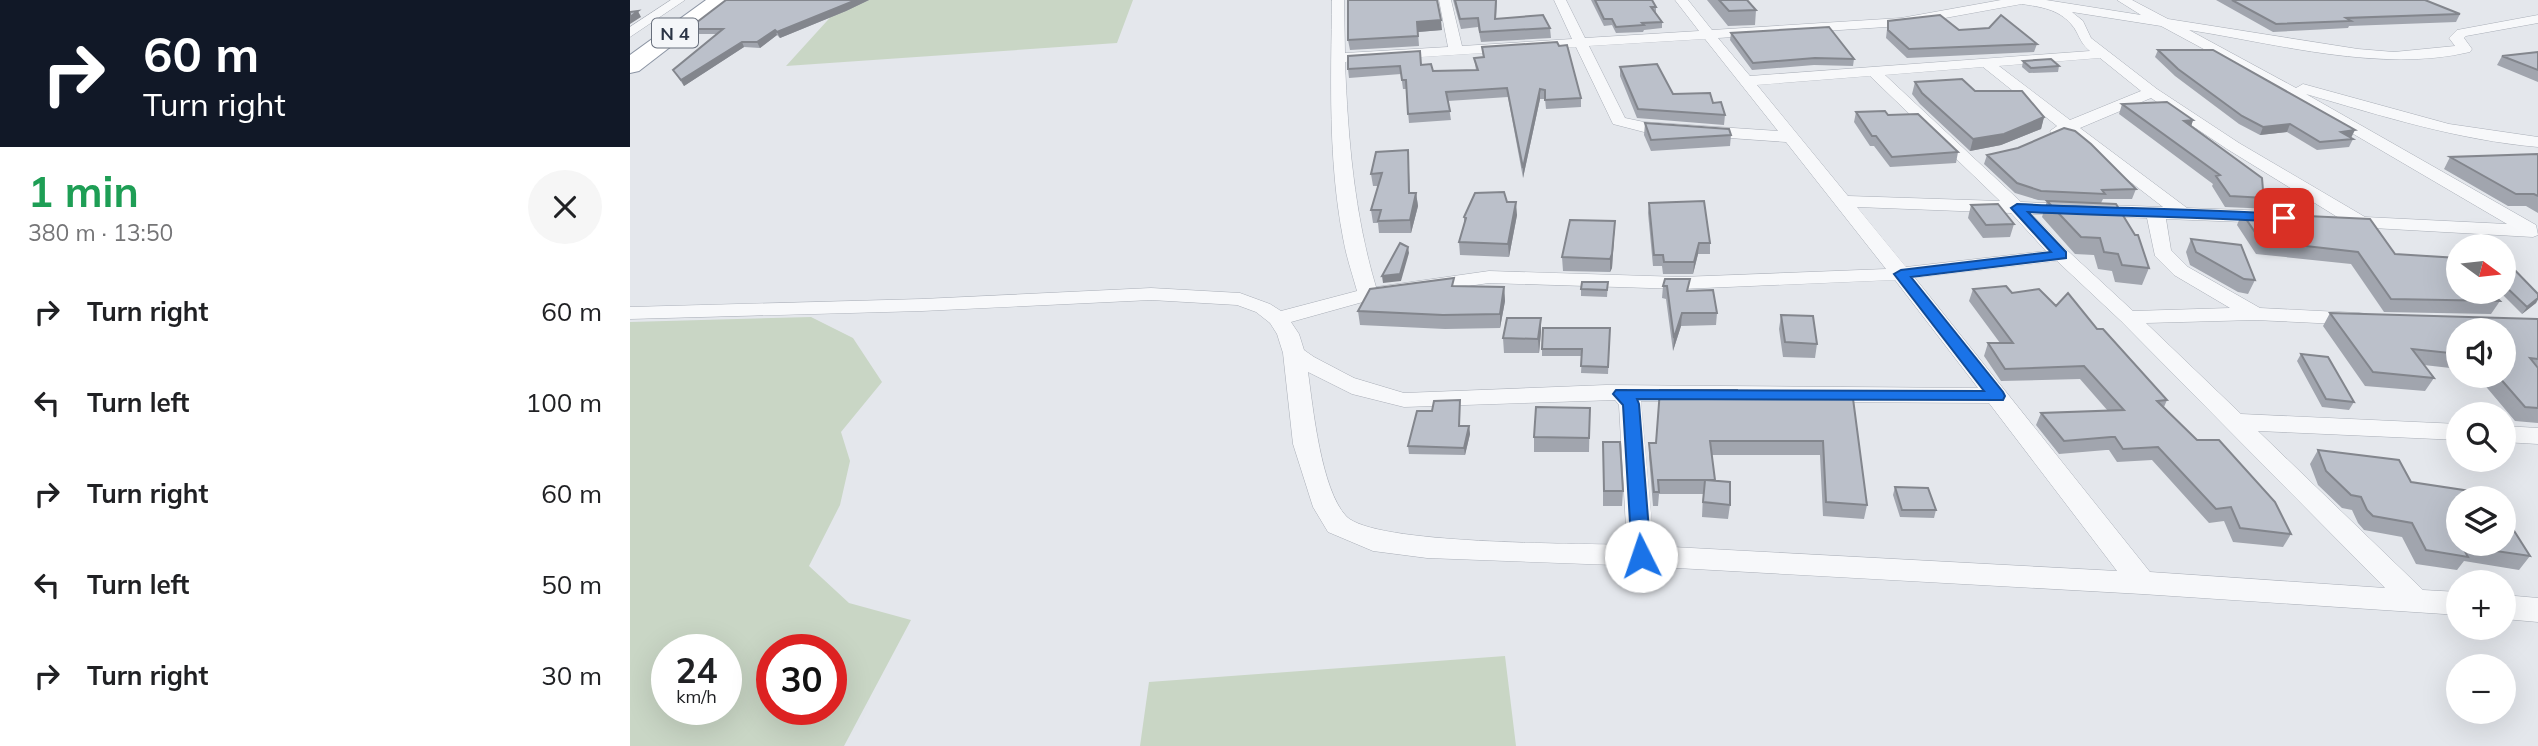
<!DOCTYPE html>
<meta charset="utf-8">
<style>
:root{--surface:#fff;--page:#f6f6f6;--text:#202124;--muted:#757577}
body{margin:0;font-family:Mulish,sans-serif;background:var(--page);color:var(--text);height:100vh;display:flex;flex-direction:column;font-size:26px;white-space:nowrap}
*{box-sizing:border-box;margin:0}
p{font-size:23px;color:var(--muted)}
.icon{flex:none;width:38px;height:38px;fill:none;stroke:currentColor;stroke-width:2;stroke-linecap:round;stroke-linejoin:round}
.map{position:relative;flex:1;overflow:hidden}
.sheet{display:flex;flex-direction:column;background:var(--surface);width:630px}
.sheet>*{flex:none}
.hud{background:#111827;color:#fff;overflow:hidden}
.needle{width:46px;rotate:105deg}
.fabs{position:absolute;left:1816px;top:234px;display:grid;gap:14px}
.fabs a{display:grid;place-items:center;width:70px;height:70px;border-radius:50%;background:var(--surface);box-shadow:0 7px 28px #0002;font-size:35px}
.speed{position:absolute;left:21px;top:634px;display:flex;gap:14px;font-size:35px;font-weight:700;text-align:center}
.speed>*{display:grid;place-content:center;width:91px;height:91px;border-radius:50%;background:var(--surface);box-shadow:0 7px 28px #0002;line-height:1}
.speed small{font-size:18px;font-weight:400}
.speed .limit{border:10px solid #d22;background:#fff;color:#111}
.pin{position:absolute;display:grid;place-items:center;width:60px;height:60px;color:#fff;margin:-30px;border-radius:14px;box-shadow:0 4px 10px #0006}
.me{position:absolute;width:77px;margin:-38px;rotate:356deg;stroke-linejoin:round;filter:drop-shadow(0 0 5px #0008)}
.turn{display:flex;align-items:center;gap:24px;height:147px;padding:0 28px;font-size:32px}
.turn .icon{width:91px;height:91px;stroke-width:2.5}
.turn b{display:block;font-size:49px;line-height:60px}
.round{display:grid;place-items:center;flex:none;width:74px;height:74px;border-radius:37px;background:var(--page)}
.headline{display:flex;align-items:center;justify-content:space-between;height:119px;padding:0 28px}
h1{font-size:42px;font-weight:700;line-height:52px;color:#1e9e55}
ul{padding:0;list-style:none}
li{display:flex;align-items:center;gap:21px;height:91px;padding:0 28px}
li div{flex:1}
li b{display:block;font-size:26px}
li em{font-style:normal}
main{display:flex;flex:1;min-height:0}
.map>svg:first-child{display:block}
</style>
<main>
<section class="sheet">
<div class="hud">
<div class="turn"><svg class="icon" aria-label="right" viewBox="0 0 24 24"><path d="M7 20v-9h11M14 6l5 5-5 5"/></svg><div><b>60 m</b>Turn right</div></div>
</div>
<div class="headline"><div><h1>1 min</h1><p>380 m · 13:50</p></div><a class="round"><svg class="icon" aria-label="close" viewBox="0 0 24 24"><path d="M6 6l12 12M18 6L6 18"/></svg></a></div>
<ul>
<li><svg class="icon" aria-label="right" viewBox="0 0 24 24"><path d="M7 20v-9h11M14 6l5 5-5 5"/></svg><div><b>Turn right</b></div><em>60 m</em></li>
<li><svg class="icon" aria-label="left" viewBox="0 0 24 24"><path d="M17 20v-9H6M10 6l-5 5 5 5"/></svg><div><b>Turn left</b></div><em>100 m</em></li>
<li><svg class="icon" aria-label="right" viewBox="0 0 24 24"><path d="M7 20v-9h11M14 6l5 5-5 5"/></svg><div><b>Turn right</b></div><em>60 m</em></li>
<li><svg class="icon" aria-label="left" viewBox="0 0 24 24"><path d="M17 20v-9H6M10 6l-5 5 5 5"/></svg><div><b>Turn left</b></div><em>50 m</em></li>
<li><svg class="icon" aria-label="right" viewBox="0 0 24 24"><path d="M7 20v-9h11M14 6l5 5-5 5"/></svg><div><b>Turn right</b></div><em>30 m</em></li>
</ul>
</section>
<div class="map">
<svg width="1908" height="746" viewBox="0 0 1908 746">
<rect width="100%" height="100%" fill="#e4e7ec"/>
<!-- green -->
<path fill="#c9d6c5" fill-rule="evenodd" d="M216 0H503L487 43 156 66Z
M181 317 223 338 252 382 211 432 220 461 210 505 179 566 219 603 281 620 214 746H0V322ZM37 649H96V709H37ZM142 649H201V709H142Z
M875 656 886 746H510L519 682Z"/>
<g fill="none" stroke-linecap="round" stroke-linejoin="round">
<defs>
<path id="minor" d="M41 0H55L0 37V27Z
M702 0H714L715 53 818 47 809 0H821L832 46 942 39 924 0H936L955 38 1069 31 1045 0H1058L1082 30 1271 18 1371 0H1416L1511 15 1487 0H1502L1538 19 1728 49 1764 52 1825 46 1819 38 1827 30 1908 15V23L1836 36 1834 38 1842 49 1840 52C1751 73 1648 44 1559 30L1666 88 1673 84 1819 124 1908 137V147C1828 140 1752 116 1676 94L1906 225 1908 235 1903 237 1707 226 1705 222 1709 218 1597 149 1521 98 1450 128 1557 208 1641 211 1650 217 1641 223 1536 219 1541 250 1558 267 1630 308 1729 313 1737 314 1740 319 1737 324 1729 325 1625 320 1516 323 1611 414 1829 424V440L1628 431 1793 590 1829 592V615L1512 594 1011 566 797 558 743 551 698 532 683 507 663 444 653 353 647 334 640 323 626 312 607 305 521 300 292 311 0 319V307L292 299 521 288 610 293 640 304 651 311 727 291C722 273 716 256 713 238 698 160 701 79 702 0ZM1392 4C1411 7 1428 9 1441 24 1450 34 1448 41 1460 51L1120 76 1088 38 1271 26ZM1442 12 1531 26 1633 81 1877 224 1735 217 1609 143 1527 89 1461 38 1453 21ZM1075 39 1148 131 1014 122 995 118 959 46ZM946 47 983 124 1014 132 1156 142 1256 269 1051 277 859 271 746 287C724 213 718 138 715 62ZM1470 58 1511 91 1440 120 1369 66ZM1353 67 1427 126 1420 131 1422 134 1437 133 1533 207 1391 202 1255 75ZM1240 76 1370 201 1218 196 1127 85ZM1227 207 1381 213 1416 251 1276 267ZM1402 214 1517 218 1525 256 1544 275 1600 308 1503 311 1438 251ZM1427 261 1491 321 1755 588 1520 572 1285 278ZM1265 280 1348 388 976 385 774 393 724 378 684 357 674 350 669 334 661 322 740 300 859 283 1051 289ZM678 372 722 394 774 407 985 400 989 405 997 545C948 543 743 545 716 516 691 489 683 408 678 372ZM1011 401 1359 403 1487 571 1024 546Z
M1874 426 1908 428V444L1874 442Z
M1874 595 1908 598V622L1874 619Z"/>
<path id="trunk" d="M76 0H101L9 71 0 73V55Z"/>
</defs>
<!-- minor casing -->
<use href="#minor" stroke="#a9aeb7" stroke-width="1"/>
<!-- trunk casing -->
<use href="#trunk" stroke="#8b94a3" stroke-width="2"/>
<!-- minor -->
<use href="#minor" fill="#f7f8fa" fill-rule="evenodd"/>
<!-- trunk -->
<use href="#trunk" fill="#fff" fill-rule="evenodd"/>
</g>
<!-- wall -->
<path fill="#a1a5ae" d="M96 0H239L216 11 150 38 147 35 130 48 114 47 54 86 43 70 86 34H61L58 29Z
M718 0 812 30 788 32 789 46 720 50 718 40Z
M823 0H867L866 19 920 28 921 38 851 42 848 27 831 29Z
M961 0H1022L1026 7V13L1032 22V28L1014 30 1013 32 986 33 982 25 974 26Z
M1077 0H1117L1126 10 1125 25 1098 26Z
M1586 0H1795L1830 14 1826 22 1719 26 1718 28 1643 32Z
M1258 21 1329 30 1407 44 1404 52 1277 58 1256 38Z
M1101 33 1224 59 1223 66 1184 65 1122 70 1100 40Z
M852 47 951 98V107L916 109 915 99H910L893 178 878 97 818 101 821 120 779 123 776 89H773L771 74 719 78 718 69 791 64 803 71 846 70 844 58 853 57Z
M1528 50 1721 138 1723 139 1719 147 1687 150 1657 132 1630 135 1609 124 1545 76 1525 57Z
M1908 52V82L1867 65 1872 56Z
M1393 61 1429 66 1428 72 1399 73 1392 67Z
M990 67 1043 94 1083 103 1095 115 1094 125 1007 118 990 76Z
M1285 82 1345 91 1414 117 1411 129 1371 145 1340 151 1290 104 1282 94Z
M1492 104 1563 120 1561 126 1633 190 1671 200 1666 210 1595 207 1582 186 1583 184 1489 114Z
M1226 112 1258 115 1328 152 1326 163 1260 167 1244 146H1240L1224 122Z
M1015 123 1101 135 1100 146 1021 151 1014 135Z
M778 150 780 193H786L788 206 781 233H749L748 223H743L741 210 748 186H743L741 174Z
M1908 154V213L1896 206H1878L1814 169 1820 157Z
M1357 155 1506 189 1502 199H1473L1471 203 1519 268 1512 285 1485 282 1482 271 1468 269 1464 255 1445 254 1412 217 1417 201 1436 202 1408 200 1385 193 1354 164Z
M877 202 887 215 879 257 830 255 829 242 834 225V217Z
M1019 203 1080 243V254H1068L1063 274H1033L1032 266H1023L1018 213Z
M1341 205 1384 224 1380 237 1353 238 1338 218Z
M1612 213 1765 254 1870 301 1861 314 1754 312 1721 264 1626 254 1607 225Z
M985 221 982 268 980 272 933 271 932 257Z
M1561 239 1625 280 1618 294 1608 292 1560 265 1556 252Z
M1874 259 1908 294V300L1906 303 1892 314 1870 292H1874Z
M978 282 977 297 951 296V289Z
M825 286 874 287 875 301 870 328 815 329 730 325 728 311Z
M1033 286 1059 291 1087 313 1086 325 1051 326 1043 351 1036 299 1032 298Z
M1343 289 1382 293 1426 306 1467 329 1537 400 1534 407 1661 534 1653 547 1603 542 1594 521 1579 523 1522 460 1487 462 1479 450H1476L1429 454 1406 425 1411 413 1478 411 1450 379 1371 381 1354 356 1358 343H1370L1339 301Z
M1700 313 1908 319V423L1885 421 1847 376H1874L1829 331V369L1794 365 1804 378 1795 391 1735 386 1693 326Z
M1151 315 1187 344 1185 358 1153 357 1149 329Z
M980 328 978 374 951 373 952 356H912V349Z
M911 332 909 353H874L873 338Z
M1671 354 1724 402 1719 410 1692 407 1667 361Z
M1162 391 1237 505 1234 519 1193 516 1190 455H1082L1085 481 1100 505 1098 519 1072 517 1073 494H1029L1028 506H1023L1019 457V443H1026L1108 397 1161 396Z
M830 400V426H839L840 434 835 455 779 454 778 446 802 411Z
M960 408 959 452H904V437Z
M1688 450 1781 482 1900 556 1889 570 1834 561 1827 570 1786 564 1772 537 1734 530 1728 523 1722 510 1712 508 1688 485 1680 464Z
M973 457 993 491 992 506H973Z
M1265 487 1306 510 1304 518 1270 517 1263 495Z"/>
<!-- shaded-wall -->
<path fill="#83868d" d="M226 0H239L216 11 150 38 147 32Z
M8 11 11 17 0 24V17Z
M811 20 812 30 788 32 787 22Z
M145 30 147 35 130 48 127 42Z
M112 42 114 47 54 86 51 80Z
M910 89V99L893 178V168Z
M1414 117 1411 129 1371 145 1340 151 1343 139Z
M1563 120 1560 130 1554 121Z
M1660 124 1657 132 1630 135 1633 127Z
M1725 130 1721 138 1711 132Z
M786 193 788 206 781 233 780 220Z
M886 202 887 215 879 257 878 244Z
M985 221 982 268 980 272V259Z
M1069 243 1068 254 1063 274 1064 262Z
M778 247 779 253 771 281 753 283 752 276Z
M874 287 875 301 870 328V314Z
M1908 298 1906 303 1892 314 1897 307Z
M1052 313 1051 326 1043 351 1044 338Z
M911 318V332L909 353 908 339Z
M839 426 840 434 835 455 834 448Z"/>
<!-- building -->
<path fill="#bbc0ca" stroke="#83868d" stroke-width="2" d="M96 0H226L147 32 145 30 127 42H112L51 80 43 70 93 29H58Z
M718 0H807L811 20 787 22 788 36 718 40Z
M825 0H866L865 19 913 15 920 28 850 32 848 18 830 19Z
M965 0H1022L1026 7H1021L1032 22 1012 23 1014 25 986 27 982 19H974Z
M1089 0H1117L1126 10 1099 11Z
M1602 0H1795L1830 14 1716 18 1721 21 1646 24Z
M8 11 0 17V12Z
M1310 15 1329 30 1359 28 1371 15 1407 44 1279 49 1258 30V21Z
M1199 27 1224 59 1185 58 1123 63 1101 33Z
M927 42 929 46 937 45 951 98 915 100V90L910 89 893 168 877 88 816 92 820 111 778 114 776 80H772L770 66 718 69V56L790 51 791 65 801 64 803 71 848 70 844 58 854 57 852 47Z
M1528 50H1583L1725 130 1711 132 1723 139 1690 142 1660 124 1633 127 1612 116 1548 69Z
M1908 52V70L1872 56Z
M1421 59 1429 66 1401 68 1393 61Z
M1027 64 1043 94 1080 93 1083 103 1091 102 1095 115 1008 109 990 67Z
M1332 79 1345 91H1392L1414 117 1374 134 1343 139 1292 93 1285 82Z
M1537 102 1563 120 1554 121 1632 178 1633 190 1657 189 1671 200 1600 196 1586 176 1590 175 1492 104Z
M1255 111 1258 115 1288 114 1328 152 1262 157 1246 136H1242L1226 112Z
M1015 123 1099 129 1101 135 1021 140Z
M1434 128 1445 131 1461 144 1506 189 1472 190 1475 194 1411 191 1387 183 1357 155 1388 148Z
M778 150 779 193H786L780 220 748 221 751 210H741L752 173 741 174 746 152Z
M1908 154V196L1904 194H1886L1820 157Z
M874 192 877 202H886L878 244 829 242 836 218 834 217 845 193Z
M1074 201 1080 243H1069L1064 262H1034L1033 255H1024L1019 203Z
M1417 201 1486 204 1505 235H1508L1519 268 1492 265 1488 254 1474 252 1470 238 1451 237Z
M1368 204 1384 224 1356 225 1341 205Z
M1612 213 1740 219 1765 254 1828 258 1829 292H1861L1870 301 1761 299 1728 252 1631 241Z
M940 220 985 221 982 254 980 259 932 257Z
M1561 239 1611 245 1625 280 1614 279 1566 252Z
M770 243 778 247 770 274 752 276Z
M1874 259 1908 294V298L1897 307 1874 285Z
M824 278 822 286 874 287 870 314 813 315 728 311 740 289Z
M1035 279H1060L1057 291 1083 290 1087 313H1052L1044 338 1037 286H1033Z
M952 282H978L977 290 951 289Z
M1376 286 1382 293 1409 289 1426 306 1438 293 1467 329H1473L1537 400 1527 401 1567 440H1589L1645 502 1661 534 1610 528 1601 507 1586 509 1528 447 1493 449 1485 437H1481L1434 441 1411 413 1494 410 1454 366 1375 369 1358 343H1383L1343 289Z
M1700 313 1908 319V359L1900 358 1908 368V408L1895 407 1868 376H1874V331H1829V354L1782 349 1804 378 1743 372Z
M1151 315 1183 316 1187 344 1155 342Z
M877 318H911L908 339 873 338Z
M913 328H980L978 367 951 366 952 349H912Z
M1671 354 1698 357 1724 402 1696 399Z
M1030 390H1107L1108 397 1162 396V391H1222L1237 505 1196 502 1193 441H1080L1085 480H1076L1100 482V505L1073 502 1075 480H1028L1029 492H1024L1019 443H1026Z
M830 400 829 426H839L834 448 778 446 787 411H802L804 401Z
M906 407 960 408 959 438 904 437Z
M973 442H990L993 491H974Z
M1688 450 1769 460 1781 482 1860 494 1864 499H1829V544H1874V515L1900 556 1832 546 1838 557 1796 550 1782 523 1743 516 1737 510 1731 497 1721 495 1696 471Z
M1265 487 1298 488 1306 510H1272Z"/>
<!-- route -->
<path fill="#1a73e8" stroke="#114b97" stroke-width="2" d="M1387 204C1476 208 1565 209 1654 214L1660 218 1654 222C1569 217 1484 216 1398 212L1436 252V258L1281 277 1373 392 1375 396 1373 400 1007 399 1009 404 1021 556 1018 561 1011 563 1004 561 1002 556 993 405 983 394 986 390 1354 391 1264 274 1271 270 1421 252 1381 208Z"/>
<g text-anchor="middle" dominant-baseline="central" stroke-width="6" stroke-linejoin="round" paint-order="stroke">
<!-- shield labels -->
<rect fill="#f4f6f9" stroke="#676e7b" stroke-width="2" x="22" y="18.5" width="46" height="29" rx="5"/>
<g font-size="18" font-weight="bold" fill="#2b3445">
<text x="45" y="33">N 4</text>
</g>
</g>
</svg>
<div class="fabs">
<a><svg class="needle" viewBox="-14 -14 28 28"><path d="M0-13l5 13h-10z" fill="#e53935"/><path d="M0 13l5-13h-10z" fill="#757577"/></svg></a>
<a><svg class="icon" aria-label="sound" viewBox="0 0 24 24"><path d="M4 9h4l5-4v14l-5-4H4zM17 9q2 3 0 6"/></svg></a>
<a><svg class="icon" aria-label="search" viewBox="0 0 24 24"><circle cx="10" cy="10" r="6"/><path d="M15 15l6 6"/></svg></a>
<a><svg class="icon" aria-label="layers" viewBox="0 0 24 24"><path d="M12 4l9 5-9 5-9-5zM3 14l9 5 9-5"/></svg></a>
<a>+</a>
<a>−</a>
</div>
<div class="speed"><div>24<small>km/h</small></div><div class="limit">30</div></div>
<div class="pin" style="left:1654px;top:218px;background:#d93025"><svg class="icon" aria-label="arrive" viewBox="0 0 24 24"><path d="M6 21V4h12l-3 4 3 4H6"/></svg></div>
<svg class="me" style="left:1011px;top:556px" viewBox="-20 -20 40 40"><circle r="19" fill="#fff"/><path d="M0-13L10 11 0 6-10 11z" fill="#1a73e8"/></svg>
</div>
</main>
